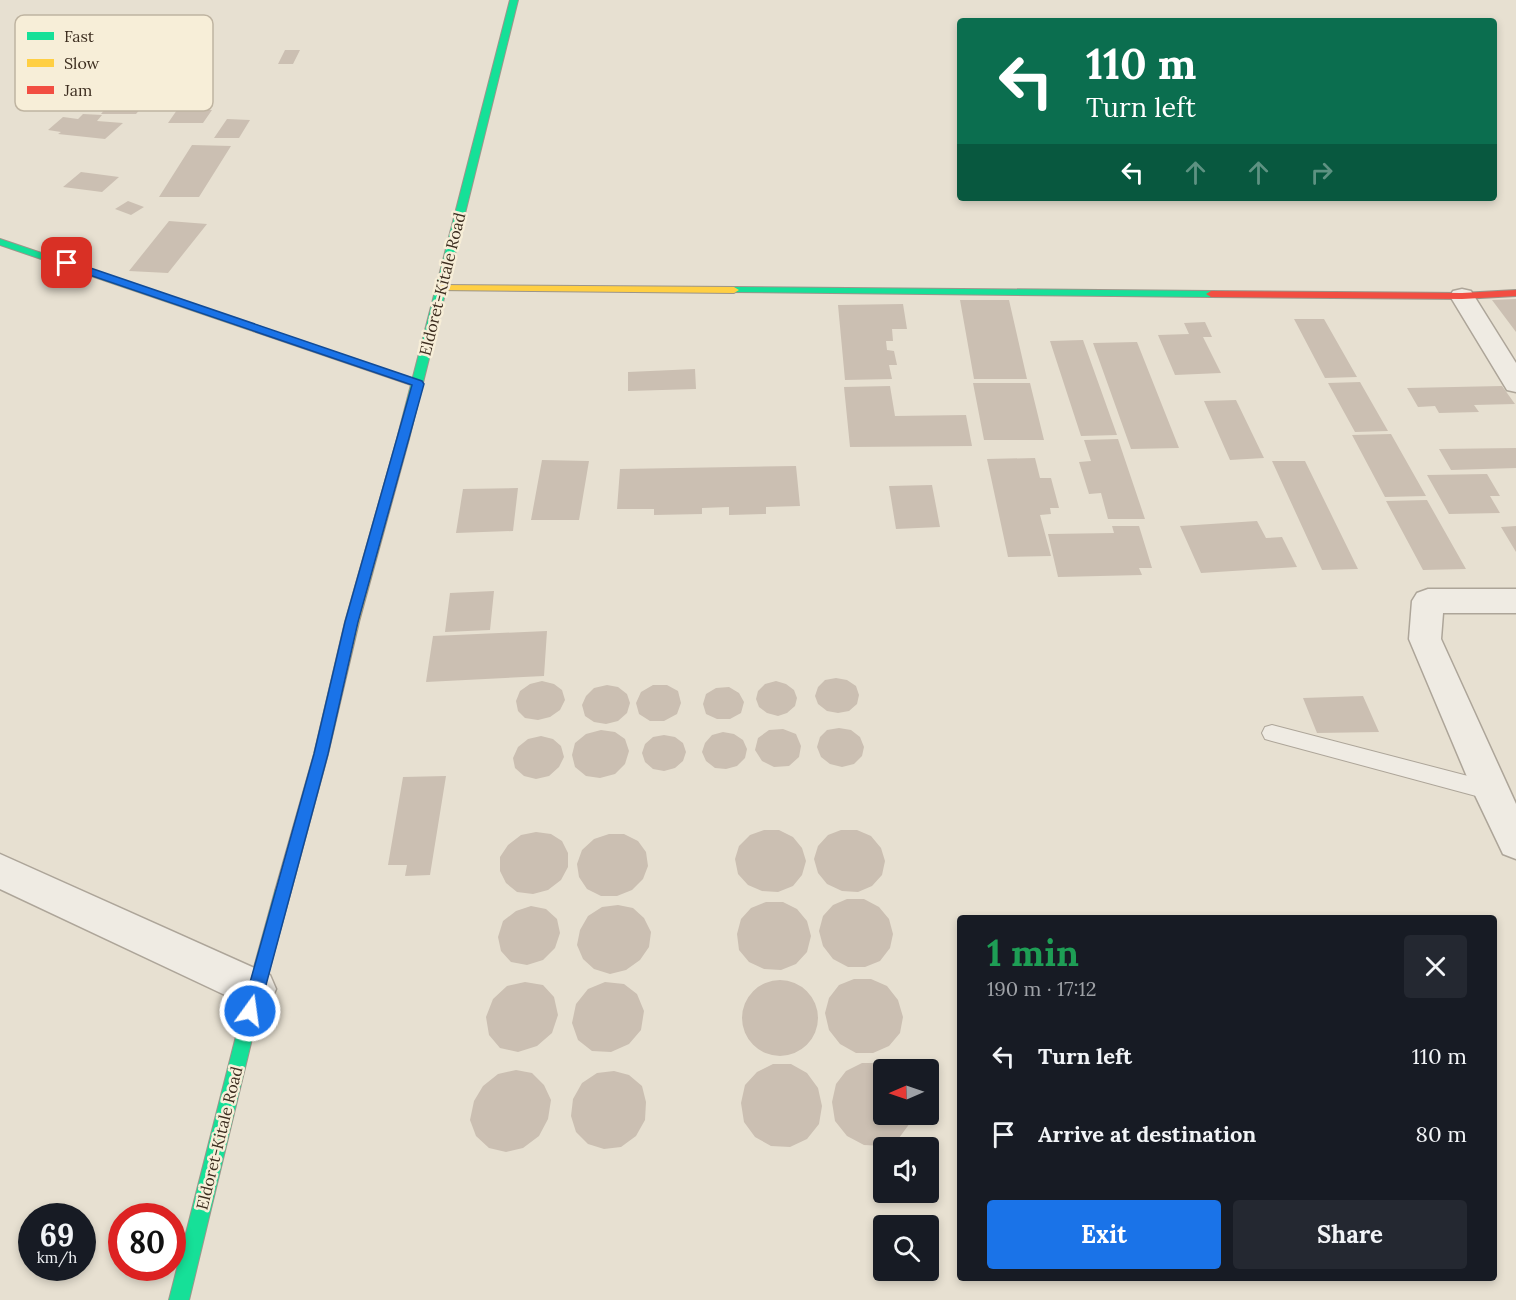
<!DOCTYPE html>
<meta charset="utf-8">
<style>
:root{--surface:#171b24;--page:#242831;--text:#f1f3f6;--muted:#9ea1a6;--accent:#1a73e8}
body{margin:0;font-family:Lora,serif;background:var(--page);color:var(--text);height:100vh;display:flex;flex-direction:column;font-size:22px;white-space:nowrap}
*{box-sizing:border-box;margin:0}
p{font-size:20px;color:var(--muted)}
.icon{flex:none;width:33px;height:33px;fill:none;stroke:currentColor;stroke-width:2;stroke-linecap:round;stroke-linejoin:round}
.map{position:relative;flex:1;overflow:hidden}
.side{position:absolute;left:957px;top:915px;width:540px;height:366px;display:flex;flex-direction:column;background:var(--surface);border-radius:6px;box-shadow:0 3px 9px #0003}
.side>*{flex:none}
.top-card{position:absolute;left:957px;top:18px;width:540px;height:183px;border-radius:6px;box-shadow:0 3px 9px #0003;background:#0b6e4f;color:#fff;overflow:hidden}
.needle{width:39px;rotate:268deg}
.fabs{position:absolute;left:873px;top:1059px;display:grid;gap:12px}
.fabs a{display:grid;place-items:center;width:66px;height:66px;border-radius:6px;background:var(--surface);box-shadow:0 3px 9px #0003;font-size:30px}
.speed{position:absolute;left:18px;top:1203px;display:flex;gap:12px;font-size:30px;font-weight:700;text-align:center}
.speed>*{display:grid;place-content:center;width:78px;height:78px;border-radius:50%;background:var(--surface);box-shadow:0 3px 9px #0003;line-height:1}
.speed small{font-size:15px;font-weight:400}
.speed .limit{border:9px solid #d22;background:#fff;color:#111}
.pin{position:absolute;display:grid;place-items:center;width:51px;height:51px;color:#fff;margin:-26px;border-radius:12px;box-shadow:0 3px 9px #0006}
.me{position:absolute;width:66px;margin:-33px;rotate:14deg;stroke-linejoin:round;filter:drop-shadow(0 0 4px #0008)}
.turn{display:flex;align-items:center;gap:21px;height:126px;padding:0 30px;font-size:27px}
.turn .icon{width:78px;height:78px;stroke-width:2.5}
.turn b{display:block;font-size:42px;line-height:51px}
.lanes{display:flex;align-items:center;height:57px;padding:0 30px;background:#0003;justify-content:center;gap:30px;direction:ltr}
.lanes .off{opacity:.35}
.round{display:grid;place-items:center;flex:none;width:63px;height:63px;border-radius:6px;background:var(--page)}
.headline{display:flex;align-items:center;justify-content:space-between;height:102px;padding:0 30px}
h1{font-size:36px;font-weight:700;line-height:45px;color:#1e9e55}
.primary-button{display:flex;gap:12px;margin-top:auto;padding:12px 30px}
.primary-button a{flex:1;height:69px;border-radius:6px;background:var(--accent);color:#fff;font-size:24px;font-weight:700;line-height:69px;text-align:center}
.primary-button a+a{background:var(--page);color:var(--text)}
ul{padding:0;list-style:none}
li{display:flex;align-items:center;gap:18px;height:78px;padding:0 30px}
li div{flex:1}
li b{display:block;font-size:22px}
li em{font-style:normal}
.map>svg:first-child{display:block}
</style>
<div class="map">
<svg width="1516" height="1300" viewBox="0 0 1516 1300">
<rect width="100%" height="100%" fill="#e7e0d1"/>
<!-- building -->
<path fill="#cbbfb2" d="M285 50H300L293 64H278Z
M109 104 144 105 136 114H101Z
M177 110H212L203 123H168Z
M83 114 102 115 97 121 123 123 105 139 58 134 61 132 48 130 63 117 78 119Z
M227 119 250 120 239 138H214Z
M192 145 231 146 199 197H159Z
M81 172 119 177 102 192 63 187Z
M128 201 144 207 131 215 115 209Z
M169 221 207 224 168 273 129 271Z
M1516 299V332L1492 300Z
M960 300H1009L1027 379H974Z
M903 304 907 329H892L893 341H886L887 350 894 351 897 365H889L892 379 845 380 838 305Z
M1294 319H1324L1357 377 1325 378Z
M1205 322 1212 337H1203L1221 373 1175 375 1158 335 1189 334 1184 323Z
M1083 340 1117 435 1081 436 1050 341Z
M1137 342 1179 448 1131 449 1093 343Z
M695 369 696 389 628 391V372Z
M1360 382 1388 431 1355 432 1328 383Z
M973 383H1030L1044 440H984Z
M890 386 895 416 966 415 972 446 850 447 844 387Z
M1502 386 1515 404 1474 405 1479 412 1439 413 1435 406 1418 407 1407 388Z
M1236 400 1264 458 1230 460 1204 401Z
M1391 434 1426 496 1385 497 1352 435Z
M1118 439 1145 519H1108L1101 493 1089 494 1079 462 1091 461 1084 440Z
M1516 448V468L1451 470 1439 449Z
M1035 458 1040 478H1051L1059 508H1050L1051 514 1040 515 1051 556 1008 557 987 459Z
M542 460 589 461 579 520H531Z
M1272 461H1305L1358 569 1322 570Z
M796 466 800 506 766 507V514L729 515V507L702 508V514L654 515V509H617L620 469Z
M1487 474 1500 496H1490L1500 513 1449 514 1427 475Z
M932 485 940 527 896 529 889 486Z
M518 488 513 531 456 533 463 489Z
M1427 500 1466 569 1423 570 1386 501Z
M1257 521 1266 538 1282 537 1297 567 1201 573 1180 526Z
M1112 526H1139L1152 568H1139L1142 575 1058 577 1048 534 1114 533Z
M1516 526V552L1501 527Z
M494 591 490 630 445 632 450 593Z
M547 631 544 676 426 682 433 636Z
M836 678 847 680 856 686 859 695 857 704 849 711 838 713 827 711 818 704 815 696 818 687 825 680Z
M542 681 554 684 562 690 565 700 560 710 550 717 538 720 525 718 518 711 516 701 520 691 530 684Z
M776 681 786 684 794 690 797 698 795 706 787 713 778 716 767 713 759 707 756 699 758 691 765 684Z
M607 685 618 687 627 694 630 703 627 713 618 721 606 724 594 722 585 716 582 705 586 696 594 688Z
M653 685H667L678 691 681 703 677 714 664 721H650L639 714 636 703 641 692Z
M729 687 739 693 744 702 741 713 730 719H717L706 714 703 704 706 694 716 688Z
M1363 696 1379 732 1317 733 1303 698Z
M839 728 851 730 860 737 864 747 862 756 854 764 842 767 830 764 821 757 817 747 820 737 827 730Z
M783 729 796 734 801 746 799 757 789 766 774 767 762 761 755 750 758 738 769 730Z
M601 730 615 732 625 739 629 751 625 764 615 774 600 778 586 776 575 767 572 755 575 743 586 734Z
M723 732 734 734 743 740 747 749 745 758 737 766 726 769 715 768 706 761 702 752 705 743 712 735Z
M664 735 675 737 683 743 686 752 683 761 675 768 664 771 653 769 645 762 642 753 645 744 653 737Z
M541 736 553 739 561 746 564 757 559 767 549 776 536 779 524 776 515 768 513 758 518 747 528 739Z
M446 776 430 875 405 876 407 865H388L403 777Z
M764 830H779L793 837 802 848 806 861 802 875 793 886 778 892 762 891 748 885 738 874 735 859 739 846 750 835Z
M841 830H857L871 836 881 848 885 861 882 875 872 886 858 892 842 891 827 884 818 873 814 859 818 846 828 835Z
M536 832 551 834 562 841 568 853V867L561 880 548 890 533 894 517 892 506 883 500 871V857L508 845 521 835Z
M609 834H624L638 841 646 852 648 866 643 879 632 890 617 896H601L587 889 579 877 577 864 582 850 594 839Z
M847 899H864L879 907 889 919 893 934 890 948 880 961 865 967H848L833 959 823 946 819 931 823 916 833 905Z
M766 902H783L797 909 807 921 811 936 807 952 796 964 781 970 764 969 749 962 739 950 737 934 741 919 751 908Z
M618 905 633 908 644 918 651 932 649 947 640 960 626 970 610 974 594 969 583 959 577 945 580 930 588 916 602 907Z
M531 906 546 909 557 919 560 933 555 948 543 960 527 965 511 962 501 951 498 937 503 921 516 911Z
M854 979H871L887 986 898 1000 903 1017 900 1033 889 1046 873 1053H856L840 1044 829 1030 825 1013 829 998 839 985Z
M742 1018a38 38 0 1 1 76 0a38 38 0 1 1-76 0Z
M525 982 543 985 554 997 558 1015 552 1033 537 1046 518 1052 500 1048 489 1035 486 1017 493 999 507 986Z
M605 982 624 984 637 994 644 1011 641 1030 629 1044 611 1052 592 1051 578 1040 572 1023 576 1004 588 989Z
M862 1063H880L891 1070H884V1114H912L910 1123 899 1138 883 1146 864 1145 847 1136 835 1121 832 1102 836 1084 846 1071Z
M773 1064H791L807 1073 818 1088 822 1106 819 1124 807 1139 790 1147 771 1146 755 1137 744 1122 741 1103 745 1085 757 1072Z
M516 1070 532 1073 544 1085 551 1100 548 1119 539 1136 523 1148 506 1152 489 1148 476 1136 470 1120 474 1101 483 1086 498 1074Z
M614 1071 629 1075 642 1086 646 1102 645 1120 636 1136 621 1147 604 1149 588 1144 576 1132 571 1116 573 1099 582 1083 597 1073Z"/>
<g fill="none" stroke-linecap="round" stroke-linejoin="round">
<defs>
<path id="lane" d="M1272 725 1491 782 1499 785 1502 791 1499 797 1491 800 1272 741 1265 739 1262 733 1265 727Z"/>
<path id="street" d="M1462 289 1471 291 1516 363V392L1507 390 1450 296 1453 291Z
M1428 589H1516V613H1443L1441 639 1516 804V859L1503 854 1473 791 1409 639 1412 601 1417 593Z
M0 854 270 975 276 989 270 1003 256 1009 242 1003 0 889Z"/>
<path id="fast" d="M510 0H518L409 439 403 443 397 439Z
M0 239 261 327 262 329 257 332 253 331 0 245Z
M734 287 1211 291 1216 294 1211 297 730 292V288Z
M283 884 289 886 291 891 264 989 189 1300H169L248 989 275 891 277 886Z"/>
<path id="slow" d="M440 285 734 287 739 290 734 293 436 290V286Z
M403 435 409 439 359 622 328 754 291 891 289 896 283 898 277 896 275 891 314 754 345 622 397 439Z"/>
<path id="jam" d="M1516 290V296L1462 299 1211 297 1206 294 1211 291 1462 293Z
M257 326 422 382 423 384 418 387 414 386 253 331 252 329Z"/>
</defs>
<!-- lane casing -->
<use href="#lane" stroke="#ada599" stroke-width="2"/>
<!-- street casing -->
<use href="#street" stroke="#ada599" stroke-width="3"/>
<!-- fast casing -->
<use href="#fast" stroke="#9c958a" stroke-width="2"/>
<!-- slow casing -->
<use href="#slow" stroke="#9c958a" stroke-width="2"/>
<!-- jam casing -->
<use href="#jam" stroke="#9c958a" stroke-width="2"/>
<!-- lane -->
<use href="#lane" fill="#efebe3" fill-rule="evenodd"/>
<!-- street -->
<use href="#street" fill="#efebe3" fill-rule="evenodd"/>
<!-- fast -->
<use href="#fast" fill="#16e098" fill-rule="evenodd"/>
<!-- slow -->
<use href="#slow" fill="#ffcf43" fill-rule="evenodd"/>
<!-- jam -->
<use href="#jam" fill="#f24e42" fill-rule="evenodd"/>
</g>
<!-- route -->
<path fill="#1a73e8" stroke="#114b97" stroke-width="1.5" d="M63 261H70L422 381 424 384 358 622 328 754 259 1011 256 1017 250 1019 244 1017 242 1011 314 754 345 622 412 385 63 266Z"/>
<g text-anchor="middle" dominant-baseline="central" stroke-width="5" stroke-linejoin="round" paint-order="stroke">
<!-- street labels -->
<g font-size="16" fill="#3d2e20" stroke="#f7eed8">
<text transform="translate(442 284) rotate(-76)">Eldoret-Kitale Road</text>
<text transform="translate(219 1138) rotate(-76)">Eldoret-Kitale Road</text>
</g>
</g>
<!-- legend -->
<rect x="15" y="15" width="198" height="96" rx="9" fill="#f7eed8" stroke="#bfb4a1" stroke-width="1.5"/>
<rect x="27" y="32" width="27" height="8" fill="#16e098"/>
<rect x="27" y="59" width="27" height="8" fill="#ffcf43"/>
<rect x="27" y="86" width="27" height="8" fill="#f24e42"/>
<g font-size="16" fill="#3d2e20">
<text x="64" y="42">Fast</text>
<text x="64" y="69">Slow</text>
<text x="64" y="96">Jam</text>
</g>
</svg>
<div class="fabs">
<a><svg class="needle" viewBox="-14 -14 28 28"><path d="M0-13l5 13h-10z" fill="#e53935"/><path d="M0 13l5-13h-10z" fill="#9ea1a6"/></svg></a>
<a><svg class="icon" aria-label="sound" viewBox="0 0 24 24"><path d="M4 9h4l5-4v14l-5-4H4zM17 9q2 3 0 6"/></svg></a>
<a><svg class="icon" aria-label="search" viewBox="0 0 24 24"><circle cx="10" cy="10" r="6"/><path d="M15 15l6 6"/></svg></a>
</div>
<div class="speed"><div>69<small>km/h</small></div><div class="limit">80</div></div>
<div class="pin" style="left:67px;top:263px;background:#d93025"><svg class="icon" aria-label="arrive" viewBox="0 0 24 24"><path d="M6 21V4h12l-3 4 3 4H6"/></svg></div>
<svg class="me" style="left:250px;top:1011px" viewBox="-20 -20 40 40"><circle r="17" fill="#1a73e8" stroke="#fff" stroke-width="3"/><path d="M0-11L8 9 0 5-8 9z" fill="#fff"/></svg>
<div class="top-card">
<div class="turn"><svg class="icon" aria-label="left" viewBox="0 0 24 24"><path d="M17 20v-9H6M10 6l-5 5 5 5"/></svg><div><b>110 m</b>Turn left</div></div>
<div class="lanes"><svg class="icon" aria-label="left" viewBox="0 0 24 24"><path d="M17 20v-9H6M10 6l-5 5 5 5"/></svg><svg class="icon off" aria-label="ahead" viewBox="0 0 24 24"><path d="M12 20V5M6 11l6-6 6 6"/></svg><svg class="icon off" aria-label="ahead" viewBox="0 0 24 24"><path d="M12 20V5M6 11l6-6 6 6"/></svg><svg class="icon off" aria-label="right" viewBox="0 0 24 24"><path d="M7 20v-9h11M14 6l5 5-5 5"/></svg></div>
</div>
<section class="side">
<div class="headline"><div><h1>1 min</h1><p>190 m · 17:12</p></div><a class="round"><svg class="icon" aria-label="close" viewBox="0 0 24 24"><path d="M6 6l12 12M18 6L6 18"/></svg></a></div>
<ul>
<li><svg class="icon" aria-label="left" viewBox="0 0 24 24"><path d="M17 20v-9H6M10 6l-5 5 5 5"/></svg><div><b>Turn left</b></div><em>110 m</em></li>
<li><svg class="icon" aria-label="arrive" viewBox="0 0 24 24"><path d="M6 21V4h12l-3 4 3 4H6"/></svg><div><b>Arrive at destination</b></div><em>80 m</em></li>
</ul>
<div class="primary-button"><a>Exit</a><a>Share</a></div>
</section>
</div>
